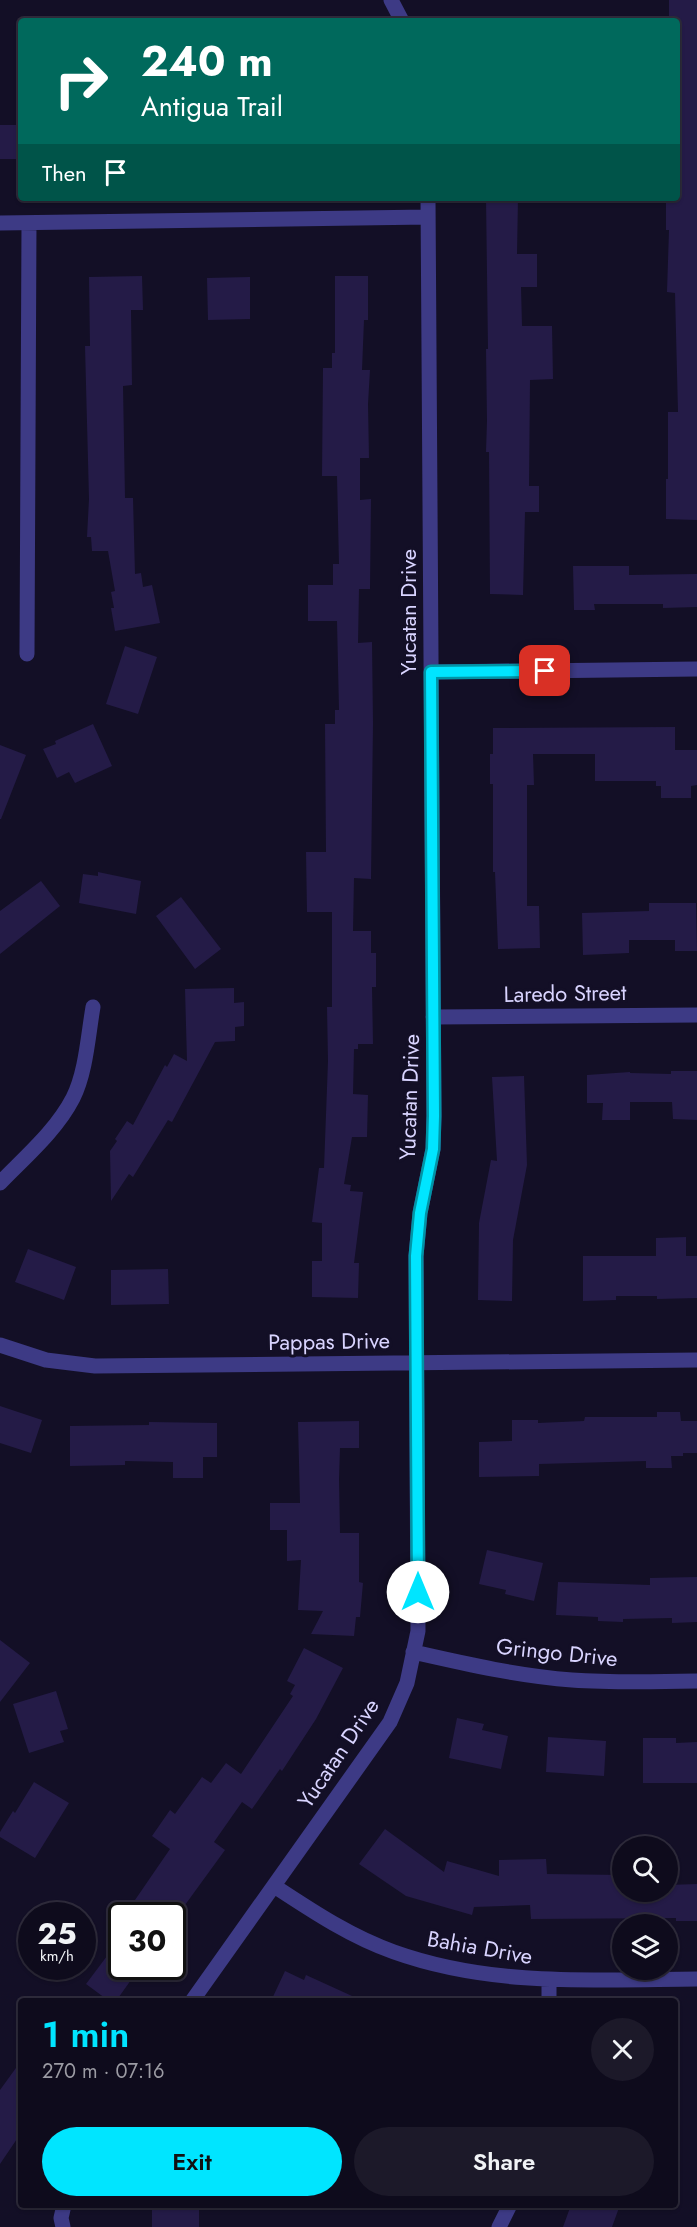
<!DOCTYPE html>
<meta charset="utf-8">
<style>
:root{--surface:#0e0b1c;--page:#1c1929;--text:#f1f3f6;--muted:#9b9ba3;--line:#2e2b3b;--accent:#00e5ff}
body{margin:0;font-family:Jost,sans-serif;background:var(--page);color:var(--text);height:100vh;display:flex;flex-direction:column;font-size:22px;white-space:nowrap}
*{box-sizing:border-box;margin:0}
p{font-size:20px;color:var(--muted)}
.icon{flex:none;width:33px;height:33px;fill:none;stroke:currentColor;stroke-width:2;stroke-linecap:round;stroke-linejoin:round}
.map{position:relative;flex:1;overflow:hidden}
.side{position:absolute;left:18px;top:1998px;width:660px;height:210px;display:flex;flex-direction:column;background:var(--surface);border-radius:6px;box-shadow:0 2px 4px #0004,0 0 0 2px var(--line)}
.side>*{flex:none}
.banner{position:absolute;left:18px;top:18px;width:662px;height:183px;border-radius:6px;box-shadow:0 2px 4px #0004,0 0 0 2px var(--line);background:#00695c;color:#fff;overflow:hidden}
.buttons{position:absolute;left:612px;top:1836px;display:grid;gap:12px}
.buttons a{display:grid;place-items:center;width:66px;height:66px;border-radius:50%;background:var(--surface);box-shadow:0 2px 4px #0004,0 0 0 2px var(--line);font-size:30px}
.speed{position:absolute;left:18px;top:1902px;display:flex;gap:12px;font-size:30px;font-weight:700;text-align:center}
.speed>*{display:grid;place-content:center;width:78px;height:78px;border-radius:50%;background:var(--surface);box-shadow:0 2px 4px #0004,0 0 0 2px var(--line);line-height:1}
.speed small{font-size:15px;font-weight:400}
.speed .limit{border:3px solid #111;border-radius:9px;background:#fff;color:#111}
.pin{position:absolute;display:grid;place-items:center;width:51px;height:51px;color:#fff;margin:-26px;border-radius:12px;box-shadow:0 3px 9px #0006}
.me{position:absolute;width:66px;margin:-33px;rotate:0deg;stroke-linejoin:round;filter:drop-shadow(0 0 4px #0008)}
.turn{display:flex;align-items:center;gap:21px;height:126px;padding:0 24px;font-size:27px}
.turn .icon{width:78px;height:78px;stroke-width:2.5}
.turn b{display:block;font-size:42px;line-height:51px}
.then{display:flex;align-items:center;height:57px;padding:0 24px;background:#0003;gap:12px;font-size:22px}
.round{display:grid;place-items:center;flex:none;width:63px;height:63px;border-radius:32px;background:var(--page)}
.head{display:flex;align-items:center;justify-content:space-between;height:102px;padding:0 24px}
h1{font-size:36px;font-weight:600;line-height:45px;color:var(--accent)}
.button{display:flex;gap:12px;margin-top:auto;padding:12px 24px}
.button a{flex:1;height:69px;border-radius:36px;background:var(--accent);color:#111;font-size:24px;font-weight:600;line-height:69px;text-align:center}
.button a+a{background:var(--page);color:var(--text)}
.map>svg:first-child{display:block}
</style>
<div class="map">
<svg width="697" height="2227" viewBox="0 0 697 2227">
<rect width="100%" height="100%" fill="#130f26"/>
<!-- building -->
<path fill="#241b47" d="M669 0H697V520L666 519V479H668V412H678L675 293 667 292 669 230H666V200H676V21H669Z
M0 125H21V159H0Z
M486 198H518L517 254H537V287H521L522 326H552L553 379 530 380 529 486H539V512H525L523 595 490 594 489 452H486L487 421 486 349H488Z
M142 276 143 310H131L132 385 123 386 125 498H133L135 574 141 573 143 587 152 585 160 623 115 631 111 608H114L111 592 115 591 108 551H92L91 537H87L89 499 85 346H90L89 277Z
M335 276H368V320H364L362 370H370L368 404 369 458H360V500L371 499 370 589H359L358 643 372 642 373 724 371 879 354 878 353 931H371V953H376V987H372L373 1044H358V1049H354L353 1094 368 1095 367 1137H352L344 1184 351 1185 350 1191 363 1192 354 1263H359L358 1298 312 1297V1261H322V1223L312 1222 319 1168H324L328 1061 327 1007H332V912H307L306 852H326L325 724H335V710H339L337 621H308V585H333V564H339L337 476H322L323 368H332V353H335Z
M250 277V319L208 320 207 278Z
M573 566H629V575L697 574V607L663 608V604H594L595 610H574Z
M125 646 157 657 138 714 106 704Z
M93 724 112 766 75 783 69 772 57 778 43 749 56 744 55 741Z
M675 727V750H697V785L691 786V798H661V786H656V781H595V754H533L534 785H527V906H539L540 948 498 949 495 872H493V784H490V754H493V728Z
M0 745 26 755 1 819H0Z
M98 872 141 881 136 914 79 903 83 874 98 876Z
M41 881 60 906 0 954V911Z
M181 897 221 949 195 969 156 916Z
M649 903H696L697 951H675V940H629V953L583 955 582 913 649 911Z
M234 988V1003L244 1002V1026L235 1027V1041L215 1042 172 1122 168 1120 133 1177 129 1174 111 1201 110 1151 117 1141 115 1139 127 1121 133 1125 165 1065 167 1067 174 1054 187 1061 185 989Z
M671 1071H697V1120L673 1119 672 1102H630V1120H602L603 1103H587V1075L630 1072V1073L671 1074Z
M524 1076 527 1165 513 1240 512 1301 478 1300 479 1223 491 1160 497 1161 492 1077Z
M686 1237V1256H697V1298L657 1299V1296H616V1300L583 1301V1256H656V1238Z
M28 1249 76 1267 64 1300 15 1282Z
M168 1269 169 1304 111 1305V1270Z
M0 1406 42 1420 31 1453 0 1443Z
M657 1412H680L681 1421H697V1453H683V1456H671L672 1468H646V1461L539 1464V1476L479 1477V1442L512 1441V1420H538V1423L584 1421 585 1417H657Z
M359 1421V1448H340L339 1479 340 1533H359V1582L363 1583 360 1617H356L354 1636 311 1634 323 1611 298 1610 301 1560 287 1561V1530H270V1503H300L298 1422Z
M149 1422 217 1423V1457H203V1478H173V1462L125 1461V1465L70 1466V1426L149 1425Z
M487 1550 543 1563 534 1601 505 1594 506 1590 479 1584Z
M697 1577V1622L672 1623V1618L623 1619V1622L598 1621V1617L556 1615 558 1582 650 1585V1578Z
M0 1640 30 1663 0 1702Z
M304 1648 343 1668 316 1719 282 1771 280 1769 252 1809 242 1802 214 1842 225 1850 177 1916H124L170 1849 152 1836 170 1810 175 1814 202 1777 211 1783 226 1763 241 1774 293 1696 290 1694 295 1685 287 1681Z
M56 1691 68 1729 60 1731 64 1742 29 1753 13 1704Z
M457 1718 484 1724 482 1730 508 1736 501 1769 449 1758Z
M548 1737 606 1741 604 1776 546 1772Z
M643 1738H676V1743L697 1742V1783H643Z
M34 1782 69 1803 35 1858 0 1837V1832L13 1811 15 1813Z
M385 1829 444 1872 447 1861 499 1876V1860L546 1859 547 1874 622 1875V1892H668V1885L697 1884V1921H676V1918L531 1919 530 1905 474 1907 472 1915 406 1896 359 1864Z
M122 1936V1966H141L116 2001H109L86 1984Z
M285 1971 304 1980 306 1975 363 2001H271Z
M21 2061V2133L0 2164V2090Z
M157 2205H199V2227H152V2207H157Z
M571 2205H620L612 2227H563Z"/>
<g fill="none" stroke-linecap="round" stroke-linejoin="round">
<!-- minor -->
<path stroke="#3d3a85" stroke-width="15" d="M391 0 402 21
M0 223 428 217
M27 654 29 223
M431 672 697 669
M433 1017 697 1015
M0 1183C25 1157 56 1131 73 1098 86 1072 88 1036 93 1007
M0 1345 46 1360 95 1366 697 1360
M413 1652C466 1664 518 1676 572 1680 614 1683 655 1682 697 1681
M274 1886C312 1911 351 1937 394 1952 492 1987 595 1980 697 1979
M549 1980V2001
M192 2001 390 1722 407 1683 418 1631 416 1256 420 1213 433 1149 434 1116 428 198
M63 2227 61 2218 64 2205
M499 2227 510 2205"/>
</g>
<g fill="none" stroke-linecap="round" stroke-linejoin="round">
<defs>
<path id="route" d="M418 1592 416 1256 420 1213 433 1149 434 1116 431 672 545 671"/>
</defs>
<!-- route casing -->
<use href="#route" stroke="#0095a6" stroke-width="15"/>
<!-- route -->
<use href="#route" stroke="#00e5ff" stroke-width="10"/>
</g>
<g text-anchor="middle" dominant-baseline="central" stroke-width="6" stroke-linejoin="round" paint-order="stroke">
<!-- street labels -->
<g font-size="22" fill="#d9d4ff" stroke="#130f26">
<text transform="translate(408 612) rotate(-90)">Yucatan Drive</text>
<text transform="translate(565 993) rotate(-1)">Laredo Street</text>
<text transform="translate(409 1097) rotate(-88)">Yucatan Drive</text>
<text transform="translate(329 1341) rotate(-1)">Pappas Drive</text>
<text transform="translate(557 1652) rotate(6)">Gringo Drive</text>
<text transform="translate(338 1753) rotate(-56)">Yucatan Drive</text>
<text transform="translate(480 1947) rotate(10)">Bahia Drive</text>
</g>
</g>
</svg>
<div class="buttons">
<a><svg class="icon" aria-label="search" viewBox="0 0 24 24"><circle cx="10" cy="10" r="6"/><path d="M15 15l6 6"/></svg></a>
<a><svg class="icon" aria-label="layers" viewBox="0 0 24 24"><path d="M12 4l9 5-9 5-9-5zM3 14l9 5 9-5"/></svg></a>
</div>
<div class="speed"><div>25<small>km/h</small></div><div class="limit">30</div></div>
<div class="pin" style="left:545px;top:671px;background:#d93025"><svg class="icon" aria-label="arrive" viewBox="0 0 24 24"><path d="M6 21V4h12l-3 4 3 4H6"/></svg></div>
<svg class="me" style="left:418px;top:1592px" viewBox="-20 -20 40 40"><circle r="19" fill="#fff"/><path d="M0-13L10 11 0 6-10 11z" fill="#00e5ff"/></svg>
<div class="banner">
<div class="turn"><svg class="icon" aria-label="right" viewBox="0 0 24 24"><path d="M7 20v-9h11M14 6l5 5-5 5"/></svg><div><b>240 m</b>Antigua Trail</div></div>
<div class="then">Then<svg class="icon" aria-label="arrive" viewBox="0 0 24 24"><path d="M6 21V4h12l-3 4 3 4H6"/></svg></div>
</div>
<section class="side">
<div class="head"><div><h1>1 min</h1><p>270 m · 07:16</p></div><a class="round"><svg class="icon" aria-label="close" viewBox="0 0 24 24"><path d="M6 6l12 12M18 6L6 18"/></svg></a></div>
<div class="button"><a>Exit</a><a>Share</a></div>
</section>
</div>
